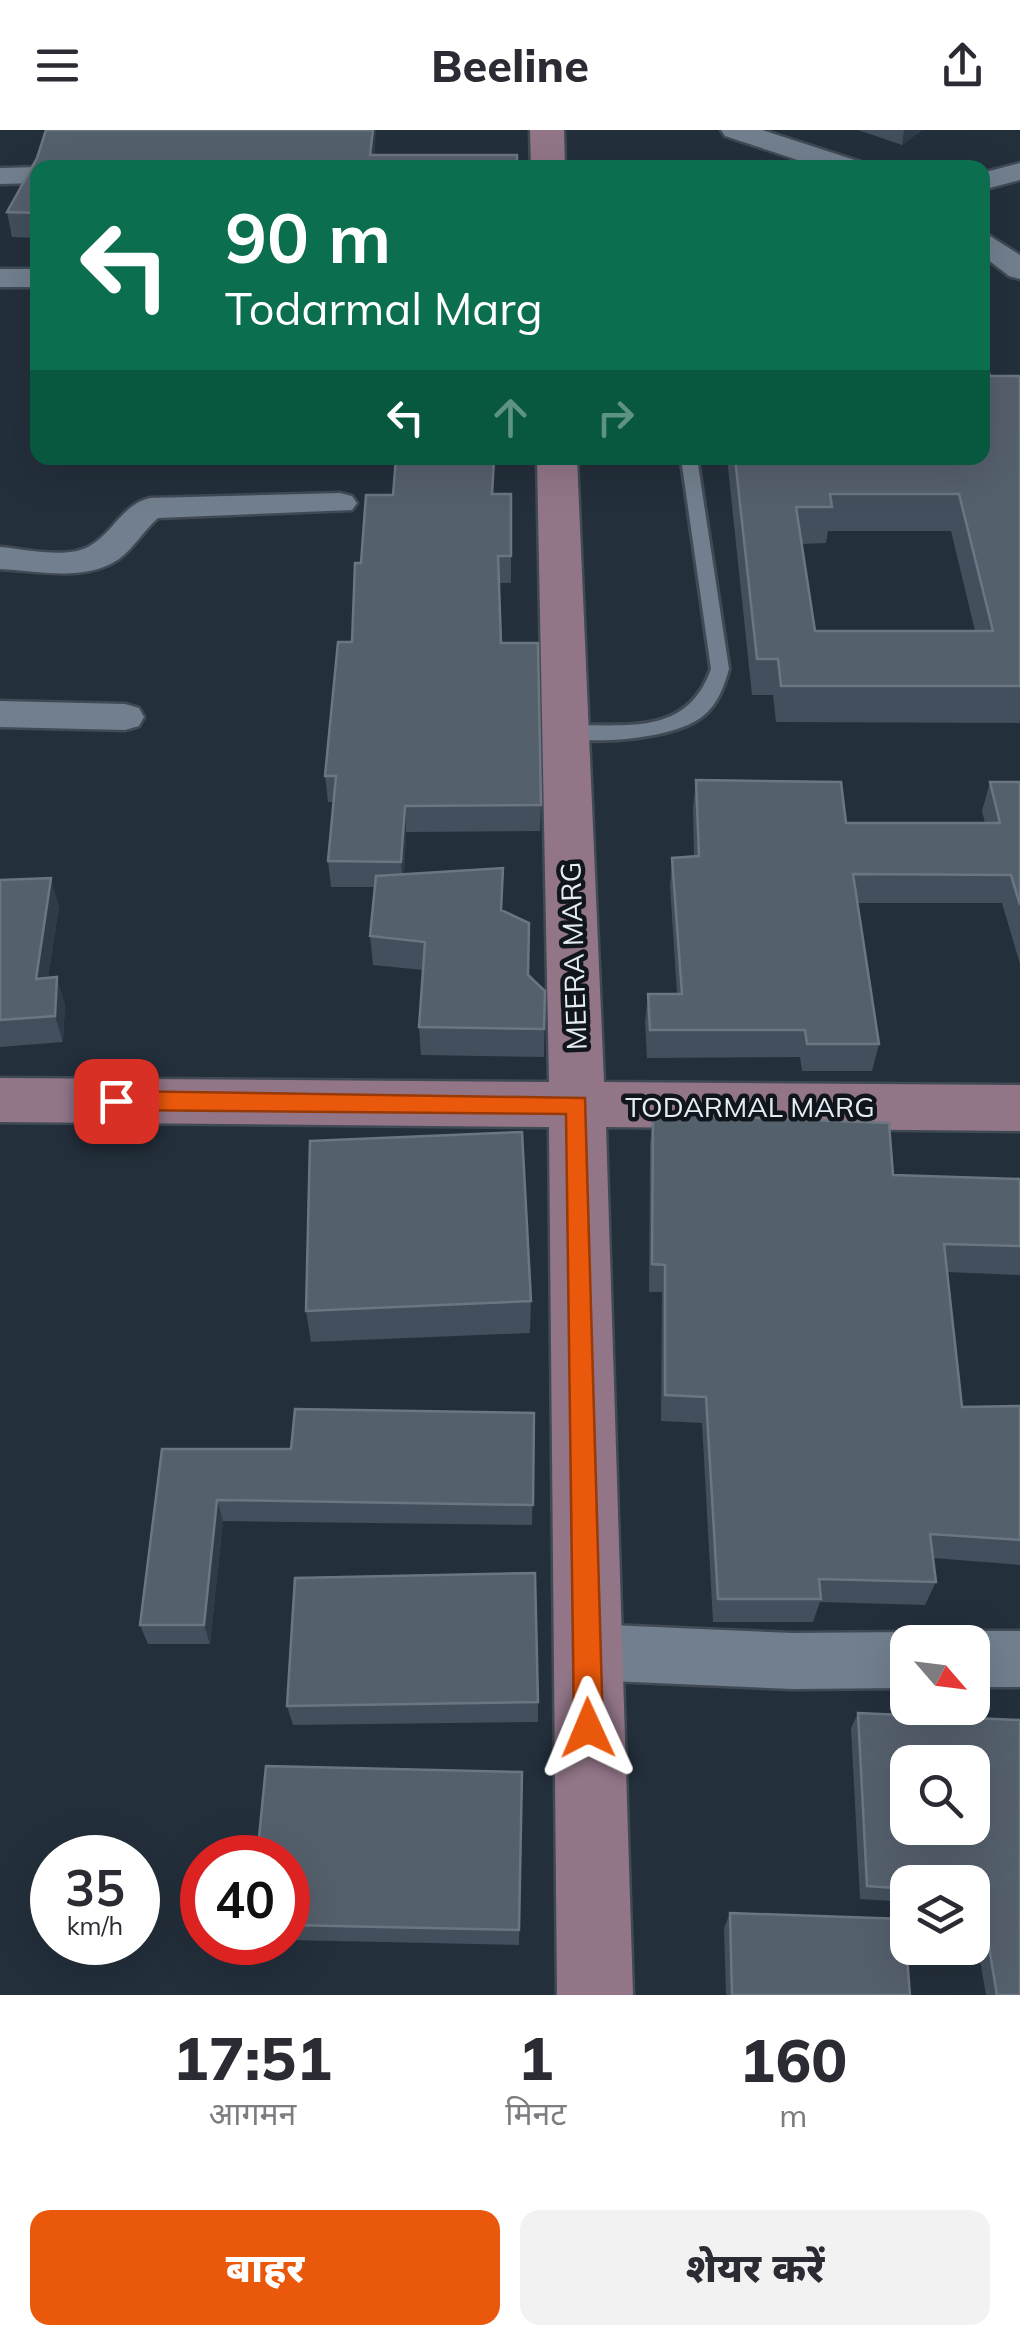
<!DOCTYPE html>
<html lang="hi">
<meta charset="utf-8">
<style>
:root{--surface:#fff;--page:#f2f2f3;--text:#2b2b33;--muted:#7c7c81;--accent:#ea580c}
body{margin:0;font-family:Mulish,"Noto Sans Devanagari",sans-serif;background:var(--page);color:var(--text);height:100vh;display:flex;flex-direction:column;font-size:38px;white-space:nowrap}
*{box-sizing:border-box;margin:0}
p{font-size:32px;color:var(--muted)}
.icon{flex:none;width:55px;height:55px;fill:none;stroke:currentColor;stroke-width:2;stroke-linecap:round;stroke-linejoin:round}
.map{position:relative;height:1865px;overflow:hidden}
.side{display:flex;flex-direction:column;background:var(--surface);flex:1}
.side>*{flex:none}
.guide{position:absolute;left:30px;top:30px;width:960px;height:305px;border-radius:20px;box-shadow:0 10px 40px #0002;background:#0b6e4f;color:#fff;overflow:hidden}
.needle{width:65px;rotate:118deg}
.buttons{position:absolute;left:890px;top:1495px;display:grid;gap:20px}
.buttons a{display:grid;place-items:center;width:100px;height:100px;border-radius:20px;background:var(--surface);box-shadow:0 10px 40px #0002;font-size:50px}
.speed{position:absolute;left:30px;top:1705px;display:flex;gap:20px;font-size:50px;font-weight:700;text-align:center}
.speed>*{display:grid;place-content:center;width:130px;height:130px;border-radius:50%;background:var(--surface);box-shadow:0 10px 40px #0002;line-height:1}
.speed small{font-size:25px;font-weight:400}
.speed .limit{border:15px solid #d22;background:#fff;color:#111}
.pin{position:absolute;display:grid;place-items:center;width:85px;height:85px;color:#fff;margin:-42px;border-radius:20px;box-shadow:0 5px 15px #0006}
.me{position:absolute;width:110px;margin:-55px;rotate:359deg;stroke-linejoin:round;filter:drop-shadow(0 0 8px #0008)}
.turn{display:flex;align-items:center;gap:35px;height:210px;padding:0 30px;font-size:45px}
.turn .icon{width:130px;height:130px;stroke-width:2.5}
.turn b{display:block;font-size:70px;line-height:85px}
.lanes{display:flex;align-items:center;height:95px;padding:0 30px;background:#0003;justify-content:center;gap:50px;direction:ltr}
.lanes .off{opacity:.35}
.eta{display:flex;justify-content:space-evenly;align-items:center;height:170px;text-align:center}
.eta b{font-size:60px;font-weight:800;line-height:70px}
.primary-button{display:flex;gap:20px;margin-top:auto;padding:20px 30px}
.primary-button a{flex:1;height:115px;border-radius:20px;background:var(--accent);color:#fff;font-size:40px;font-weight:800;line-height:115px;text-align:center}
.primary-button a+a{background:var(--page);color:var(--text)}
header{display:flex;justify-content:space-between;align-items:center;height:130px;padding:0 30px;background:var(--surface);font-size:45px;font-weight:800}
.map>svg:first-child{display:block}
</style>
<header><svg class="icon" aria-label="menu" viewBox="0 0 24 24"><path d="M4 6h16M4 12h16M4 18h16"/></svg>Beeline<svg class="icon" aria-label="share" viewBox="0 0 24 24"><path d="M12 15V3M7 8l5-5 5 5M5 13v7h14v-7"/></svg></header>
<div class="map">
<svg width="1020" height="1865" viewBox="0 0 1020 1865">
<rect width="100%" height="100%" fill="#232f3b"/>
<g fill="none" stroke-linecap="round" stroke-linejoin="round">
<defs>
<path id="lane" d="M681 328H697L729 539C724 556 718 574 703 586 675 609 594 615 559 607L556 602 566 595C626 594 687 607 711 539Z"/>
<path id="street" d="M721 0H762L861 32 865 38H822L725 6Z
M1020 33V50L982 60V43Z
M38 37 42 38H38V53L0 54V38Z
M982 101 1020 125V149L1009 146 982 125Z
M0 139H38V157H0Z
M340 363 352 366 357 373 352 380 158 388C144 400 134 418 119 429 86 452 37 441 0 439V417C26 419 64 429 88 417 113 404 121 375 150 368Z
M0 571 125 574 139 578 144 587 139 596 125 600 0 597Z
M587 1494 793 1503 908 1502 929 1512H908V1558L793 1559 587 1550 567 1542 559 1522 567 1502Z
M972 1501H1020V1557H972V1512H951Z"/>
<path id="secondary" d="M530 0H564L565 38H531Z
M537 328H577L604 952 1020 955V1001L606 997 633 1865H557L549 997 0 992V948L549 952Z"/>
</defs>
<!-- lane casing -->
<use href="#lane" stroke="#404a55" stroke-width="6"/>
<!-- street casing -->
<use href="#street" stroke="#404a55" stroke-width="5"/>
<!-- secondary casing -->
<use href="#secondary" stroke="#404a55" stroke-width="5"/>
<!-- lane -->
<use href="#lane" fill="#727f8e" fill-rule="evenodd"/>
<!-- street -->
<use href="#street" fill="#727f8e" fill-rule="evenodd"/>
<!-- secondary -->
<use href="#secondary" fill="#927688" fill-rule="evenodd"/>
</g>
<!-- wall -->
<path fill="#434f5c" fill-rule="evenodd" d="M46 0H376L374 25H517V38H38V108L12 107 7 82 37 28Z
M858 0H922L902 15Z
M990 246H1020V593L776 592 773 565H752L727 328H982ZM828 401H951L975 501H815L802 414 826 413Z
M396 328H495L493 364H511V453H499L501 513 541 675 540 701 406 702 404 744 502 781 528 845 545 861 544 927 421 925 419 897 423 840 373 835 370 806 375 757H331L328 731 333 672H328L325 646 352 512 361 433 393 365Z
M696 650 846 693H985L982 681 990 652H1020V834L1002 773H857L879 914 872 941H802L800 927 647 928 645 892 648 864H677L670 756 672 728 694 727 693 679Z
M0 750 59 776 48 848 65 874 63 912 0 917Z
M653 984 893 1045 1020 1049V1145L947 1142 962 1277 1020 1276V1435L933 1428 936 1452 925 1475 820 1472 813 1492H713L702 1293 661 1291 662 1162H649L650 1013Z
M531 1171 530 1203 311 1212 306 1181Z
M534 1283 532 1395 223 1391 210 1514H148L140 1495 162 1319H291Z
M538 1572V1592L293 1595 287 1576Z
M858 1583 1020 1590V1865H986L972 1784V1752H908V1772L860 1769 851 1598Z
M522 1642 519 1815 288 1810V1728Z
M730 1783 910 1865H726L724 1798Z"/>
<!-- shaded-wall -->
<path fill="#2f3b48" d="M373 0H376L373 38 370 25Z
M904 0H922L902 15Z
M405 676 406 702 403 758 401 732Z
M51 748 59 776 44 876 36 849Z
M57 847 65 874 63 912 55 886Z
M217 1370 223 1391 210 1514 204 1495Z"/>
<!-- building -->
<path fill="#55606d" stroke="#6b7682" stroke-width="2.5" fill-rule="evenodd" d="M46 0H373L370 25H517V38H38V83L7 82 37 28Z
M982 218 990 246H1020V556H781L778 529H757L735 328H982ZM830 364H959L993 501H815L796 377H832Z
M396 328H494L492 364H511V426H498L501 513H538L541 675 405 676 401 732 328 731 336 646H325L338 512H352L355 433H361L366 365H393Z
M696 650 841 652 846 693H1000L990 652H1020V775L1011 745 853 744 879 914H807L805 900H650L648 864H682L672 728 699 726Z
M503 738 501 780 529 793 528 845 545 861 544 899 419 897 425 812 370 806 376 746Z
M51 748 36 849 57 847 55 886 0 890V750Z
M653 984 889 993 893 1045 1020 1049V1116L944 1114 962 1277 1020 1276V1410L930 1404 936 1452 819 1449 821 1469H718L706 1267 665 1265V1135L652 1134Z
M522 1002 531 1171 306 1181 310 1011Z
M295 1279 534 1283 533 1375 217 1370 204 1495H140L162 1319H291Z
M535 1443 538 1572 287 1576 295 1448Z
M858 1583 1020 1590V1865H997L980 1763H972V1752H908V1759L867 1756ZM908 1632H972V1698H908Z
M266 1636 522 1642 519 1800 288 1795V1728H257Z
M730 1783 904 1789 910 1865H732Z"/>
<!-- route -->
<path fill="#ea580c" stroke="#983908" stroke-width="2.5" d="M116 961 585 968 603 1598 599 1609 588 1613 578 1609 574 1598 566 984 116 980 104 971Z"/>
<g text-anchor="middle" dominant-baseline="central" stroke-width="9" stroke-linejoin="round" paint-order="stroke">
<!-- street labels -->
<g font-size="28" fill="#e5ecf5" stroke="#11161c">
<text transform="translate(573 826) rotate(-92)">MEERA MARG</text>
<text x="750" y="976">TODARMAL MARG</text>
</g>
</g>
</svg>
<div class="buttons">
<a><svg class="needle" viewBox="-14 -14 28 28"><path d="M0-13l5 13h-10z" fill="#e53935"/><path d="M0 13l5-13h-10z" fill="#7c7c81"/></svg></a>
<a><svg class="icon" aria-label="search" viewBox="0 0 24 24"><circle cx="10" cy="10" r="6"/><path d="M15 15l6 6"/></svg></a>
<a><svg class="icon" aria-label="layers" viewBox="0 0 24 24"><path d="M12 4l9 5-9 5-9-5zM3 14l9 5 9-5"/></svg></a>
</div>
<div class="speed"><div>35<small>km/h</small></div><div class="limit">40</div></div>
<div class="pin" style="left:116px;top:971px;background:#d93025"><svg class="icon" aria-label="arrive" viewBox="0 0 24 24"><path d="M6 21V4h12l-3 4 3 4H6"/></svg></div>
<svg class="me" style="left:588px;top:1598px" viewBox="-20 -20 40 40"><path d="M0-17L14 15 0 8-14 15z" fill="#ea580c" stroke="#fff" stroke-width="4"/></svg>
<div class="guide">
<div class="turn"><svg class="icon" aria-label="left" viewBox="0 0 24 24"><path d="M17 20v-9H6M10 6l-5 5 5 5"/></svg><div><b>90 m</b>Todarmal Marg</div></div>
<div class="lanes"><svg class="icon" aria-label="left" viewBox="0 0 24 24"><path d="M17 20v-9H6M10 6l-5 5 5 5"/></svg><svg class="icon off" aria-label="ahead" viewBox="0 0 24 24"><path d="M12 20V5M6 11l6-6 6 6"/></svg><svg class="icon off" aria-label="right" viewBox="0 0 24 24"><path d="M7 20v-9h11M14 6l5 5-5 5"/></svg></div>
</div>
</div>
<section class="side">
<div class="eta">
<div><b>17:51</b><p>आगमन</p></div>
<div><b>1</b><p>मिनट</p></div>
<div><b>160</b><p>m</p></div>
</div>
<div class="primary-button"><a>बाहर</a><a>शेयर करें</a></div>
</section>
